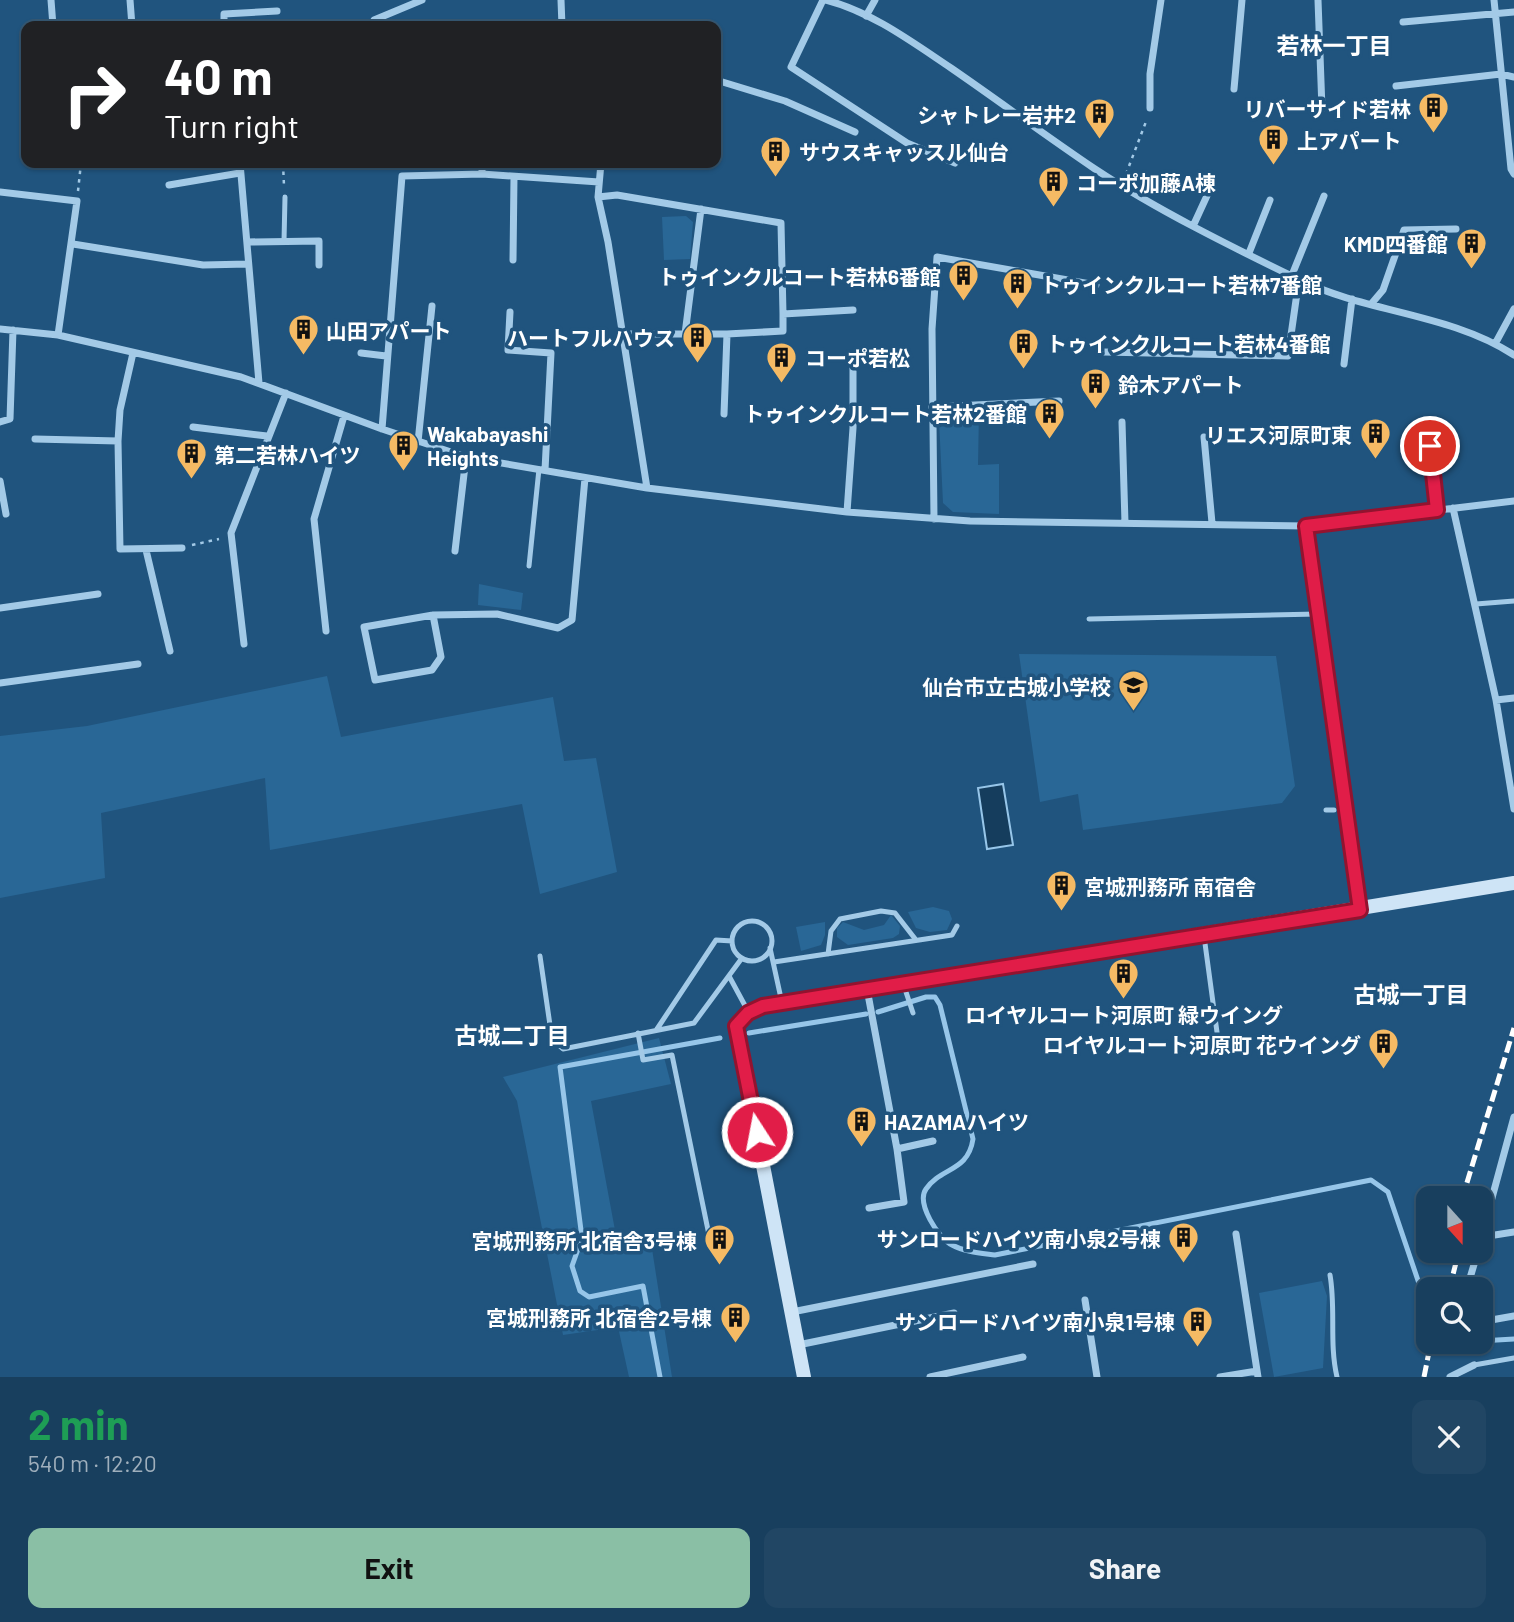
<!DOCTYPE html>
<meta charset="utf-8">
<style>
:root{--surface:#183f5e;--page:#214664;--text:#f1f3f6;--muted:#9fafbc;--line:#365873;--accent:#8abfa5}
body{margin:0;font-family:Barlow,"Noto Sans JP",sans-serif;background:var(--page);color:var(--text);height:100vh;display:flex;flex-direction:column;font-size:26px;white-space:nowrap}
*{box-sizing:border-box;margin:0}
p{font-size:23px;color:var(--muted)}
.icon{flex:none;width:38px;height:38px;fill:none;stroke:currentColor;stroke-width:2;stroke-linecap:round;stroke-linejoin:round}
.map{position:relative;height:1377px;overflow:hidden}
.sheet{display:flex;flex-direction:column;background:var(--surface);flex:1}
.sheet>*{flex:none}
.banner{position:absolute;left:21px;top:21px;width:700px;height:147px;border-radius:14px;box-shadow:0 2px 5px #0004,0 0 0 2px var(--line);background:#202124;color:#fff;overflow:hidden}
.needle{width:46px;rotate:159deg}
.buttons{position:absolute;left:1416px;top:1186px;display:grid;gap:14px}
.buttons a{display:grid;place-items:center;width:77px;height:77px;border-radius:14px;background:var(--surface);box-shadow:0 2px 5px #0004,0 0 0 2px var(--line);font-size:35px}
.pin{position:absolute;display:grid;place-items:center;width:60px;height:60px;color:#fff;margin:-30px;border:4px solid #fff;border-radius:50%;box-shadow:0 2px 7px #0007}
.me{position:absolute;width:77px;margin:-38px;rotate:349deg;stroke-linejoin:round;filter:drop-shadow(0 0 5px #0008)}
.turn{display:flex;align-items:center;gap:24px;height:147px;padding:0 28px;font-size:32px}
.turn .icon{width:91px;height:91px;stroke-width:2.5}
.turn b{display:block;font-size:49px;line-height:60px}
.round{display:grid;place-items:center;flex:none;width:74px;height:74px;border-radius:14px;background:var(--page)}
.head{display:flex;align-items:center;justify-content:space-between;height:119px;padding:0 28px}
h1{font-size:42px;font-weight:700;line-height:52px;color:#1e9e55}
.button{display:flex;gap:14px;margin-top:auto;padding:14px 28px}
.button a{flex:1;height:80px;border-radius:14px;background:var(--accent);color:#111;font-size:28px;font-weight:700;line-height:80px;text-align:center}
.button a+a{background:var(--page);color:var(--text)}
.map>svg:first-child{display:block}
</style>
<div class="map">
<svg width="1514" height="1377" viewBox="0 0 1514 1377">
<rect width="100%" height="100%" fill="#20547e"/>
<!-- green -->
<path fill="#296796" d="M686 216 693 222 690 259 664 260 662 217Z
M979 411 978 465 999 464V514L953 512 943 503 939 420 946 412Z
M479 584 523 593 521 610 478 605Z
M1019 654 1276 656 1295 786 1282 803 1083 830 1078 794 1040 802Z
M327 676 341 737 553 697 564 761 596 758 617 872 540 894 522 804 270 850 265 778 101 813 105 878 0 898V736L87 726Z
M933 907 949 911 952 919 947 930 930 932 916 928 908 912Z
M891 915 900 926 899 934 893 938 848 945 837 937V928L843 922 864 930 884 925Z
M825 922V935L821 945 801 951 796 927Z
M659 1038 671 1084 591 1101 617 1241 650 1236 672 1377H629L618 1327 563 1335 517 1101 503 1077Z
M1322 1281 1327 1296 1323 1368 1274 1377 1259 1293Z"/>
<!-- water -->
<path fill="#153d5d" stroke="#97c6e9" stroke-width="2" d="M1003 784 1013 845 987 849 978 788Z"/>
<g fill="none" stroke-linecap="round" stroke-linejoin="round">
<!-- stream -->
<path stroke="#97c6e9" stroke-width="5" d="M878 1012 926 997H935L940 1005 973 1139C968 1172 941 1167 926 1189 916 1203 938 1238 952 1245 965 1252 980 1253 995 1255L1371 1180 1388 1192 1428 1310
M749 1033 866 1014
M1480 1341 1514 1339
M660 1377 643 1286 589 1297 580 1291 572 1266 582 1238 560 1067 720 1038"/>
<!-- path -->
<path stroke="#a3cae7" stroke-width="2.5" stroke-dasharray="3.5 5" stroke-linecap="butt" d="M283 163 284 186
M1126 174 1147 119
M78 191 81 163
M192 545 219 539"/>
<!-- lane -->
<path stroke="#a3cae7" stroke-width="5" d="M322 26V24
M284 241 285 197
M529 566 539 469
M1476 604 1514 601
M1089 619 1318 614
M1326 810H1334
M732 941a20 20 0 1 1 40 0a20 20 0 1 1-40 0Z
M1204 936 1219 1047
M770 948 782 1003
M828 954 831 931 840 919 881 911 895 913 916 940
M540 956 552 1039 563 1049 694 1023 742 958
M774 962 952 935 957 926
M729 976 749 1013
M903 983 913 1013
M657 1029 716 940 732 941
M638 1033 643 1060 672 1055 709 1235
M1330 1275C1336 1309 1329 1343 1337 1377
M1474 1365 1514 1358"/>
<!-- street -->
<path stroke="#a3cae7" stroke-width="7" d="M51 0 53 26
M130 0 132 26
M561 0 562 26
M823 0 791 67 907 143 955 163
M826 0C872 12 912 42 951 68 999 101 1046 136 1095 169 1157 210 1232 247 1300 280 1368 313 1449 313 1514 355
M1318 0 1322 109
M1494 0 1511 169 1514 174
M866 16 875 0
M1403 22 1514 12
M224 26V14L277 11
M371 26 374 20 422 0
M716 80 785 101 855 132
M1396 86 1501 74 1514 77
M1234 89 1242 0
M1150 108V74L1161 0
M240 163 259 383
M482 163V174
M601 163 598 197 608 242 647 488
M169 185 240 173
M0 192 77 201 58 335
M598 197 617 195 781 223 783 314 853 310
M1194 224 1211 187
M247 242 319 241V265
M73 244 203 265 248 264
M1249 253 1270 200
M513 260 514 177
M1292 275 1324 196
M1372 303 1383 290 1404 230 1456 229
M510 312 508 350 551 353 545 470
M0 329 58 335 241 377 382 429 466 457 647 488 847 512 970 521 1306 526 1514 501
M622 334H727L724 414
M685 334 701 209
M727 334 783 331V314
M1495 344 1514 309
M1104 352 1288 356 1299 279
M133 353 120 410 118 441 120 549 182 548
M361 353 386 356
M1344 364 1352 299
M932 407 1059 401
M0 422 10 419 13 330
M1122 422 1125 523
M1428 424 1437 510
M193 427 267 436
M382 429 402 176 482 174 599 182
M1204 437 1212 523
M35 439 118 441
M418 442 432 306
M0 481 6 514
M1453 508 1496 700 1514 809
M847 512 853 428V363
M934 519 932 329 937 257 1096 285
M1306 526 1360 909
M146 550 170 651
M455 551 466 457
M0 608 98 594
M433 615 364 627 375 680 432 670 441 657 433 615 497 614 558 628 572 620 585 478
M326 631 314 519 344 416
M244 644 231 533 286 393
M0 683 138 664
M1496 700 1514 698
M867 989 897 1149 933 1141
M869 1208 904 1202 897 1149
M1236 1234 1258 1377
M1482 1237 1514 1232
M1480 1242 1514 1117
M1472 1290 1470 1278 1478 1251
M1085 1300 1097 1377
M792 1312 1033 1264
M1480 1322 1514 1316
M798 1345 954 1313
M930 1377 1023 1357
M1220 1377 1257 1371
M1450 1377 1474 1365"/>
<!-- secondary -->
<path stroke="#cee4f6" stroke-width="14" d="M804 1377 736 1026 749 1013 763 1006 1514 883"/>
<!-- rail -->
<path stroke="#fff" stroke-width="5" stroke-dasharray="12 5" stroke-linecap="butt" d="M1462 1199 1514 1028
M1449 1290 1459 1251
M1424 1377 1431 1342"/>
</g>
<g fill="none" stroke-linecap="round" stroke-linejoin="round">
<defs>
<path id="route" d="M757 1132 736 1026 748 1013 763 1006 1360 910 1306 526 1437 510 1430 446"/>
</defs>
<!-- route casing -->
<use href="#route" stroke="#92132f" stroke-width="18"/>
<!-- route -->
<use href="#route" stroke="#e11d48" stroke-width="12"/>
</g>
<!-- icons -->
<defs>
<symbol id="building-pin" viewBox="-11 -11 22 30"><path d="M0 17L-7.5 6A9.5 9.5 0 1 1 7.5 6Z" fill="#f5ba64" stroke="#20547e"/><path d="M-4-6H4V6H1V3H-1V6H-4ZM-2.5-4.3h1.7v1.8h-1.7ZM.8-4.3h1.7v1.8H.8ZM-2.5-1h1.7V.8h-1.7ZM.8-1h1.7V.8H.8Z" fill="#111"/></symbol>
<symbol id="school-pin" viewBox="-11 -11 22 30"><path d="M0 17L-7.5 6A9.5 9.5 0 1 1 7.5 6Z" fill="#f5ba64" stroke="#20547e"/><path d="M0-5L7-2L0 1L-7-2ZM-4 1L0 2.5L4 1V4Q0 6-4 4Z" fill="#111"/></symbol>
</defs>
<g fill-rule="evenodd">
<use href="#building-pin" x="1416" y="90" width="35" height="47"/>
<use href="#building-pin" x="1082" y="96" width="35" height="47"/>
<use href="#building-pin" x="1256" y="122" width="35" height="47"/>
<use href="#building-pin" x="758" y="134" width="35" height="47"/>
<use href="#building-pin" x="1036" y="164" width="35" height="47"/>
<use href="#building-pin" x="1454" y="226" width="35" height="47"/>
<use href="#building-pin" x="946" y="258" width="35" height="47"/>
<use href="#building-pin" x="1000" y="266" width="35" height="47"/>
<use href="#building-pin" x="286" y="312" width="35" height="47"/>
<use href="#building-pin" x="680" y="320" width="35" height="47"/>
<use href="#building-pin" x="1006" y="326" width="35" height="47"/>
<use href="#building-pin" x="764" y="340" width="35" height="47"/>
<use href="#building-pin" x="1078" y="366" width="35" height="47"/>
<use href="#building-pin" x="1032" y="396" width="35" height="47"/>
<use href="#building-pin" x="1358" y="416" width="35" height="47"/>
<use href="#building-pin" x="386" y="428" width="35" height="47"/>
<use href="#building-pin" x="174" y="436" width="35" height="47"/>
<use href="#school-pin" x="1116" y="668" width="35" height="47"/>
<use href="#building-pin" x="1044" y="868" width="35" height="47"/>
<use href="#building-pin" x="1106" y="956" width="35" height="47"/>
<use href="#building-pin" x="1366" y="1026" width="35" height="47"/>
<use href="#building-pin" x="844" y="1104" width="35" height="47"/>
<use href="#building-pin" x="1166" y="1220" width="35" height="47"/>
<use href="#building-pin" x="702" y="1222" width="35" height="47"/>
<use href="#building-pin" x="718" y="1300" width="35" height="47"/>
<use href="#building-pin" x="1180" y="1304" width="35" height="47"/>
</g>
<g text-anchor="middle" dominant-baseline="central" stroke-width="7" stroke-linejoin="round" paint-order="stroke">
<!-- poi labels -->
<g font-size="21" font-weight="bold" fill="#fff" stroke="#20547e" text-anchor="end">
<text x="1411" y="108">リバーサイド若林</text>
<text x="1076" y="114">シャトレー岩井2</text>
<text x="1297" y="140" text-anchor="start">上アパート</text>
<text x="799" y="151" text-anchor="start">サウスキャッスル仙台</text>
<text x="1076" y="182" text-anchor="start">コーポ加藤A棟</text>
<text x="1448" y="243">KMD四番館</text>
<text x="941" y="276">トゥインクルコート若林6番館</text>
<text x="1040" y="284" text-anchor="start">トゥインクルコート若林7番館</text>
<text x="326" y="330" text-anchor="start">山田アパート</text>
<text x="675" y="337">ハートフルハウス</text>
<text x="1046" y="343" text-anchor="start">トゥインクルコート若林4番館</text>
<text x="805" y="357" text-anchor="start">コーポ若松</text>
<text x="1118" y="384" text-anchor="start">鈴木アパート</text>
<text x="1027" y="413">トゥインクルコート若林2番館</text>
<text x="427" y="433" text-anchor="start">Wakabayashi<tspan x="427" dy="24">Heights</tspan></text>
<text x="1352" y="434">リエス河原町東</text>
<text x="214" y="454" text-anchor="start">第二若林ハイツ</text>
<text x="1111" y="686">仙台市立古城小学校</text>
<text x="1084" y="886" text-anchor="start">宮城刑務所 南宿舎</text>
<text x="1124" y="1014" text-anchor="middle">ロイヤルコート河原町 緑ウイング</text>
<text x="1361" y="1044">ロイヤルコート河原町 花ウイング</text>
<text x="884" y="1121" text-anchor="start">HAZAMAハイツ</text>
<text x="1161" y="1238">サンロードハイツ南小泉2号棟</text>
<text x="697" y="1240">宮城刑務所 北宿舎3号棟</text>
<text x="712" y="1317">宮城刑務所 北宿舎2号棟</text>
<text x="1175" y="1321">サンロードハイツ南小泉1号棟</text>
</g>
<!-- neighbourhood labels -->
<g font-size="23" font-weight="bold" fill="#fff" stroke="#20547e">
<text x="1334" y="45">若林一丁目</text>
<text x="1411" y="994">古城一丁目</text>
<text x="512" y="1035">古城二丁目</text>
</g>
</g>
</svg>
<div class="buttons">
<a><svg class="needle" viewBox="-14 -14 28 28"><path d="M0-13l5 13h-10z" fill="#e53935"/><path d="M0 13l5-13h-10z" fill="#9fafbc"/></svg></a>
<a><svg class="icon" aria-label="search" viewBox="0 0 24 24"><circle cx="10" cy="10" r="6"/><path d="M15 15l6 6"/></svg></a>
</div>
<div class="pin" style="left:1430px;top:446px;background:#d93025"><svg class="icon" aria-label="arrive" viewBox="0 0 24 24"><path d="M6 21V4h12l-3 4 3 4H6"/></svg></div>
<svg class="me" style="left:757px;top:1132px" viewBox="-20 -20 40 40"><circle r="17" fill="#e11d48" stroke="#fff" stroke-width="3"/><path d="M0-11L8 9 0 5-8 9z" fill="#fff"/></svg>
<div class="banner">
<div class="turn"><svg class="icon" aria-label="right" viewBox="0 0 24 24"><path d="M7 20v-9h11M14 6l5 5-5 5"/></svg><div><b>40 m</b>Turn right</div></div>
</div>
</div>
<section class="sheet">
<div class="head"><div><h1>2 min</h1><p>540 m · 12:20</p></div><a class="round"><svg class="icon" aria-label="close" viewBox="0 0 24 24"><path d="M6 6l12 12M18 6L6 18"/></svg></a></div>
<div class="button"><a>Exit</a><a>Share</a></div>
</section>
